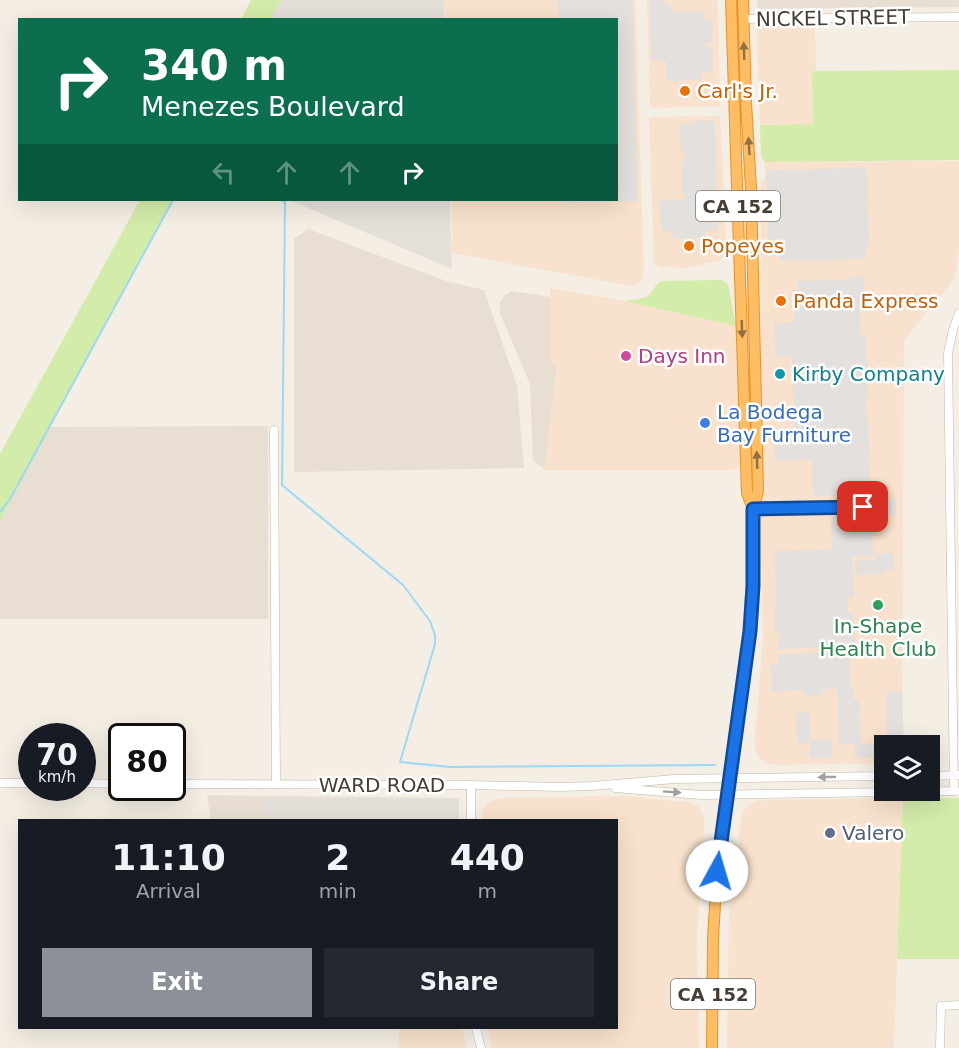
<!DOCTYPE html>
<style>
:root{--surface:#171b24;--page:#242831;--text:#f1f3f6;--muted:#9ea1a6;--accent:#8c9099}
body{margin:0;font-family:"DejaVu Sans",sans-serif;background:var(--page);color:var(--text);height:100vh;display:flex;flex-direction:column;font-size:22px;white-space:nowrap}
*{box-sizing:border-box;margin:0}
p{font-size:20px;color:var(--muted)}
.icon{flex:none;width:33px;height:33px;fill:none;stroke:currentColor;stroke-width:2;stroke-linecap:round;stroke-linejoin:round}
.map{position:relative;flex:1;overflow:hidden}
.sheet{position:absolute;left:18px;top:819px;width:600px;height:210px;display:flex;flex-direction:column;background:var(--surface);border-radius:0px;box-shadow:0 6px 24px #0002}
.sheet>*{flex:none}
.banner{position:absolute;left:18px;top:18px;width:600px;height:183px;border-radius:0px;box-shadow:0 6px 24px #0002;background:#0b6e4f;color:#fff;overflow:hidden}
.buttons{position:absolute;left:874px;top:735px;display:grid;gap:12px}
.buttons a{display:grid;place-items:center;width:66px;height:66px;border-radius:0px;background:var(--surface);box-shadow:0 6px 24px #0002;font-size:30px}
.speed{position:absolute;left:18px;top:723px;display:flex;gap:12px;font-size:30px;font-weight:700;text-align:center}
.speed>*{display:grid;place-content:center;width:78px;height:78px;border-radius:50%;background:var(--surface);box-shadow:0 6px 24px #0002;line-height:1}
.speed small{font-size:15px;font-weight:400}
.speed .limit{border:3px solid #111;border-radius:9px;background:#fff;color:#111}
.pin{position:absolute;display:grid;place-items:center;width:51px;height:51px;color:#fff;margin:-26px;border-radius:12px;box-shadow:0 3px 9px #0006}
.me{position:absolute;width:66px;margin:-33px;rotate:6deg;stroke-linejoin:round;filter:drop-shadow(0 0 4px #0008)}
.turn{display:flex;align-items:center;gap:21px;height:126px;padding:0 24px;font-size:27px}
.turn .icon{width:78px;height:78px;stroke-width:2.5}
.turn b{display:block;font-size:42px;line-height:51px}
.lanes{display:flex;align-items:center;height:57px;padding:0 24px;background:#0003;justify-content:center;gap:30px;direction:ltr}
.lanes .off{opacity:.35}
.eta{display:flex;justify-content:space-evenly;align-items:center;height:102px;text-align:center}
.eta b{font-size:36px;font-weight:600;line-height:42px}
.button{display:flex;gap:12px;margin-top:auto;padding:12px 24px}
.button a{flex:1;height:69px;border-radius:0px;background:var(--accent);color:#fff;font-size:24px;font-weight:600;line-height:69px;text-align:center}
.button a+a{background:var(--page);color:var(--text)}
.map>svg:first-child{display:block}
</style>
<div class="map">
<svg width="959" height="1048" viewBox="0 0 959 1048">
<rect width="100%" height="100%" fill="#f4eee4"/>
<!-- residential -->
<path fill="#e8dfd2" d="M757 0H959V7L760 9 757 6Z
M308 229 449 282 484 290 517 386 524 468 294 472V239Z
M512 291 550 297V361L557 367 545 470 533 460 530 384 500 313V302L505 295Z
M268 426V619H0V521L50 427Z
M207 795 264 796V820H211Z"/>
<!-- commercial -->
<path fill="#f8e2cd" d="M444 0H635L644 275 642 280 637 284 632 286 452 253V200H616V20L445 19Z
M647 0H718L720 104 718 106 653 108 650 105Z
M760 24H815L816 71H812L813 124 760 125 757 28Z
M720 116 727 252 720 260 687 268 659 267 654 263 649 117Z
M959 161V247L955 278 904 340 902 745 885 746V763L776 765 766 763 759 758 755 749V738L763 639 760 469 761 182 765 178V162Z
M550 288 624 301 736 326 740 464 738 468 732 470H545L557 367 550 361Z
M623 796 688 802 698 806 704 816V830L697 935 699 1048H492L487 1028H616V820H482V810L489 802 500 798Z
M903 798 894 1048H727L729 903 735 879 741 819 744 811 749 805 756 801 766 800Z
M399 1029H462L467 1048H399Z"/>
<!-- industrial -->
<path fill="#e5dfd9" d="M281 0H444V19H270Z
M289 200H450L452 269Z
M264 796 459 798V820H264Z"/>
<!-- green -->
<path fill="#d3eca9" d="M251 0H281L270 19H241Z
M959 70V160L765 162 761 156 760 125 813 124 812 71Z
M140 200H173L0 521V454Z
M722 280 728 284 736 326 624 301C632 300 642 300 649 295 654 290 655 284 662 281Z
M903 798H959V959H897Z"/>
<!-- parking -->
<path fill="#e4e0dd" d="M558 0H633L638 201 563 203V200H616V20L559 19Z
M649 0H663L664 4H670L671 12 704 11V19H711L712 42 706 43V47L713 48V72L701 73V80L666 81V61H651Z
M694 121H715L717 231H705V238L673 239 672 231H661L660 200 685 199V193H681V162H685V154H681L680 124H694Z
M867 168 869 243 863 259 779 261V256L768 245 766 170Z
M864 276 865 304H859L860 337H866L868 400H866L867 413H868L870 495 813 496 812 460 775 461 774 428 794 427 792 357H776L774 323 794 322 793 290H798V281L849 280 850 277Z
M896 499V515L872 516 873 556 852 557 854 597 847 598 848 613H853L855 646 778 649 780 632 774 631 776 598 775 551 832 549 831 515 856 514 855 501Z
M893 553 894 571H883V574L856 575 855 560H876V554Z
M849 651 851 687H853V699H859L861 744 887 743 886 693 902 692 904 745 885 746V757L855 758V745H839L837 689H823V695L805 696 804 690 772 692 771 664H778V654Z
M796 713H809L811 740H832V758H810V743L797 744Z"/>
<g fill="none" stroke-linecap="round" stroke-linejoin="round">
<!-- stream -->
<path stroke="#9bd9f6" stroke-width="2" d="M280 200 285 202 282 485 403 585 430 621 435 635V644L400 762 450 767 715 765
M0 512 10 499 173 200"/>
<defs>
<path id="minor" d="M743 19 959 17
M274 430 276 784
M753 509 863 507
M930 776 958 775
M0 783H32
M82 783 122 784
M172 784 471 785 560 787 592 786 674 779 885 776
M615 788 701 795 956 791
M954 791 948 353 953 330 959 313
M471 820V785
M476 1028 481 1048
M940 1048 941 1006 959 1005"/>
<path id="highway" d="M731 0 747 493 753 509
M712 1048 713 939 716 886 724 813 743 689 750 631 753 587V509L758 491 751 189 746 102 743 0"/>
</defs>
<!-- minor casing -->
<use href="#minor" stroke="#c3b7a9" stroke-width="9"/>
<!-- highway casing -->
<use href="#highway" stroke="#ea9128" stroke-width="12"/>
<!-- minor -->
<use href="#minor" stroke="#fff" stroke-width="8"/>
<!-- highway -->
<use href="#highway" stroke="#ffbe64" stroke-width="10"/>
</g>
<!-- one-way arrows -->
<defs><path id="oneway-solid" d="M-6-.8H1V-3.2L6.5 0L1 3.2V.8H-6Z" transform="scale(1.5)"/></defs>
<g fill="#907147">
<use href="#oneway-solid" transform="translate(744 51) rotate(-92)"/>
<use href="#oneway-solid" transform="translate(749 146) rotate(-93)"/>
<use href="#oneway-solid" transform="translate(742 329) rotate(88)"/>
<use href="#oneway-solid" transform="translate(757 460) rotate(-92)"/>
</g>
<g fill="#a29e99">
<use href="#oneway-solid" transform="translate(827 777) rotate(179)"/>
<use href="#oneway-solid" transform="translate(672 792) rotate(4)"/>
</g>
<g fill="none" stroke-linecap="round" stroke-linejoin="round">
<defs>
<path id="route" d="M717 871 750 631 753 586V509L863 507"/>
</defs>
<!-- route casing -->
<use href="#route" stroke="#114b97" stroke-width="15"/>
<!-- route -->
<use href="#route" stroke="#1a73e8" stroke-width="10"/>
</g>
<!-- markers -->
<g fill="#e8710a" stroke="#fff" stroke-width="2">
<circle cx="685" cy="91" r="6"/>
<circle cx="689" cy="246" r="6"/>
<circle cx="781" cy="301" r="6"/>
</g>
<circle fill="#d1479c" stroke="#fff" stroke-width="2" cx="626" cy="356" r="6"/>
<circle fill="#0f9aa8" stroke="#fff" stroke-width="2" cx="780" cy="374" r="6"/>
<circle fill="#3f7fe0" stroke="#fff" stroke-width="2" cx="705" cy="423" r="6"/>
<circle fill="#2e9e5b" stroke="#fff" stroke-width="2" cx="878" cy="605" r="6"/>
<circle fill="#5c6f8a" stroke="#fff" stroke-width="2" cx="830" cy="833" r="6"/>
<g text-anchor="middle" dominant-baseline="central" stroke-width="5" stroke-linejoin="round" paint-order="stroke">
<!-- shield labels -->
<g fill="#fff" stroke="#7e7770" stroke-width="1.5">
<rect x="696" y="191" width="84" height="30" rx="4.5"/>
<rect x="671" y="979" width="84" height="30" rx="4.5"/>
</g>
<g font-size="18" font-weight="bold" fill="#463d33">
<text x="738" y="206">CA 152</text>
<text x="713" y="994">CA 152</text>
</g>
<!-- street labels -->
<g font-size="20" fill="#463d33" stroke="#fff">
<text transform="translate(833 18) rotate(-1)">NICKEL STREET</text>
<text x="382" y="785">WARD ROAD</text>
</g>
<!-- food labels -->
<g font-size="20" fill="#c56008" stroke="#fff" text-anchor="start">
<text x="697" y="91">Carl's Jr.</text>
<text x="701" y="246">Popeyes</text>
<text x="793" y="301">Panda Express</text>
</g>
<!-- hotel labels -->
<g font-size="20" fill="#b23c85" stroke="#fff" text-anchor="start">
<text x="638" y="356">Days Inn</text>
</g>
<!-- culture labels -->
<g font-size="20" fill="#0d838f" stroke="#fff" text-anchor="start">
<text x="792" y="374">Kirby Company</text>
</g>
<!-- shop labels -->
<g font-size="20" fill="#366cbe" stroke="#fff" text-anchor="start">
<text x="717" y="412">La Bodega<tspan x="717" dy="23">Bay Furniture</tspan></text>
</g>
<!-- leisure labels -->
<g font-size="20" fill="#27864d" stroke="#fff">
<text x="878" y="626">In-Shape<tspan x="878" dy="23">Health Club</tspan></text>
</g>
<!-- service labels -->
<g font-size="20" fill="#4e5e75" stroke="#fff" text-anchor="start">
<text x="842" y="833">Valero</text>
</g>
</g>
</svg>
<div class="buttons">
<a><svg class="icon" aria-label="layers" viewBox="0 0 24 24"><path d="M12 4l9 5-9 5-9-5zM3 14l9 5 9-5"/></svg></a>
</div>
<div class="speed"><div>70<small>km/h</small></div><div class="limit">80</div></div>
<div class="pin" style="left:863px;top:507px;background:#d93025"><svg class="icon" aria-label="arrive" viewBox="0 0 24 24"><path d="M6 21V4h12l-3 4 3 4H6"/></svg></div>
<svg class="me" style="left:717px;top:871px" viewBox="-20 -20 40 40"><circle r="19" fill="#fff"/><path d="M0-13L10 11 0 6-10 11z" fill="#1a73e8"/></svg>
<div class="banner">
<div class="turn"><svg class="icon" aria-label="right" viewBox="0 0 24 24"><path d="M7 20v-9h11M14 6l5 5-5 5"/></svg><div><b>340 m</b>Menezes Boulevard</div></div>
<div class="lanes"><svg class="icon off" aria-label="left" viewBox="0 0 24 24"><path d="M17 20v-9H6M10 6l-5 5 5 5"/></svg><svg class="icon off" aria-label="ahead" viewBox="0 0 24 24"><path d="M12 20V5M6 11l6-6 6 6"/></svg><svg class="icon off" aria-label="ahead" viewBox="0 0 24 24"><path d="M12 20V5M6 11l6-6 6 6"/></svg><svg class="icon" aria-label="right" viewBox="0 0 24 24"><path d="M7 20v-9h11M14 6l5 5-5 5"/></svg></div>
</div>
<section class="sheet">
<div class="eta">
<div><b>11:10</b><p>Arrival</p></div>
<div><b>2</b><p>min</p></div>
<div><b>440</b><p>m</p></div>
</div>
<div class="button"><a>Exit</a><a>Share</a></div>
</section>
</div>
